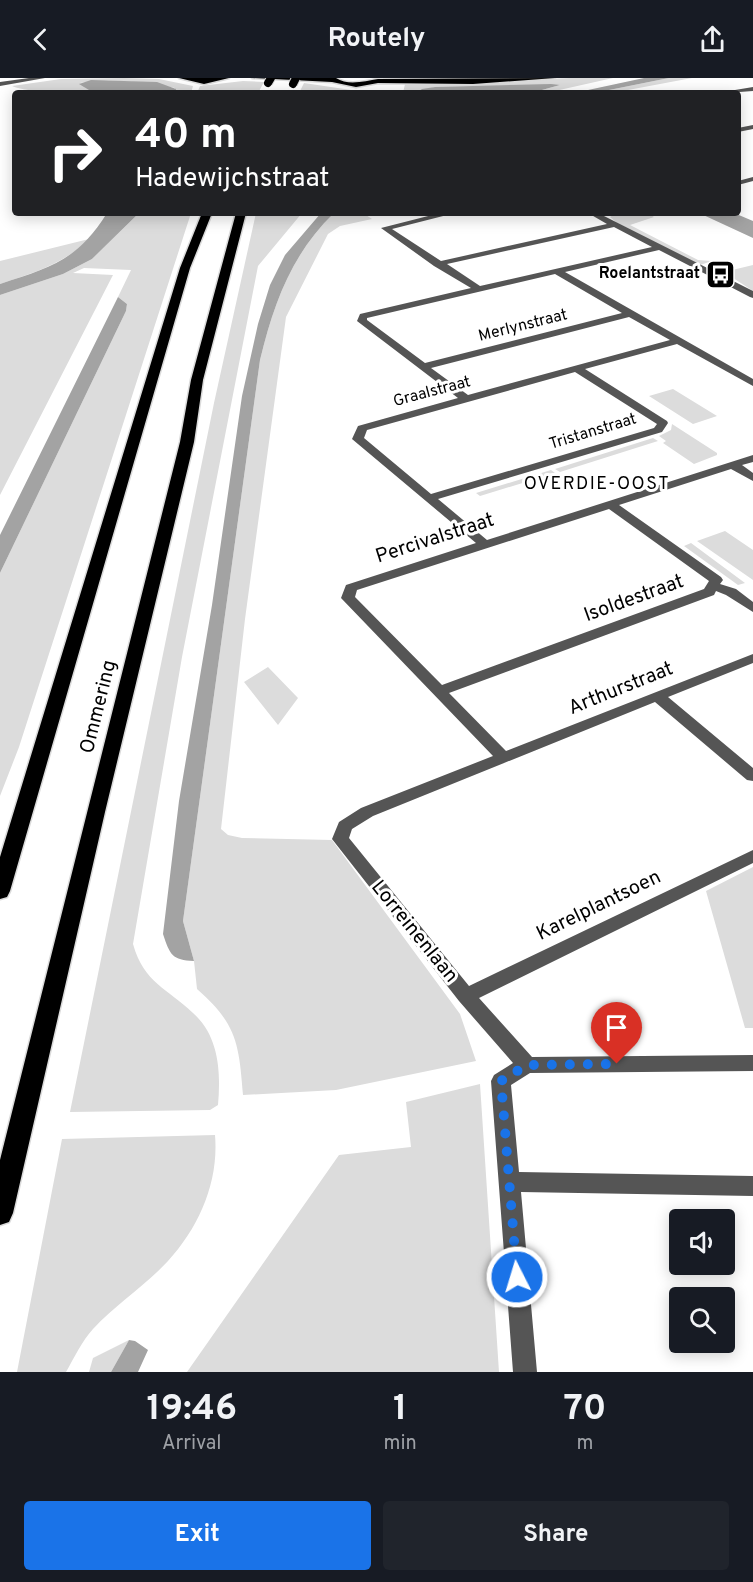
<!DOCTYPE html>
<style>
:root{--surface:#171b24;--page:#20242c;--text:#f1f3f6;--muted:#9ea1a6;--accent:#1a73e8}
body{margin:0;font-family:Overpass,sans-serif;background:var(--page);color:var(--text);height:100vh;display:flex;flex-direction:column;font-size:22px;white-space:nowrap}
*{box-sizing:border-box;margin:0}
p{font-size:20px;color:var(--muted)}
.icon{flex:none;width:33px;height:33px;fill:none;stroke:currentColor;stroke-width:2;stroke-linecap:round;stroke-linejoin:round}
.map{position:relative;height:1294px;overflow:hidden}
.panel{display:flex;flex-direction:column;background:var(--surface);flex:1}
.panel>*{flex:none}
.hud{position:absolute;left:12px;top:12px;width:729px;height:126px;border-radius:6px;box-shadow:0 3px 15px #0003;background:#202124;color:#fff;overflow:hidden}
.controls{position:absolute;left:669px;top:1131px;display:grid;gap:12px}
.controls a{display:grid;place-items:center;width:66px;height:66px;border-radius:6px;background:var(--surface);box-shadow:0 3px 15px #0003;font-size:30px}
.pin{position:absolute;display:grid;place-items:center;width:51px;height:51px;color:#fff;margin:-62px -26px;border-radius:50% 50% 50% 0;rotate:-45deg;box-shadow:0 0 6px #0007}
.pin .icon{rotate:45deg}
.me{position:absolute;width:66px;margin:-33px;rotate:355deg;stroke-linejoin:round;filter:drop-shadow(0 0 4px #0008)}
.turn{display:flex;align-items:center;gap:21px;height:126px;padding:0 24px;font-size:27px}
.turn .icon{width:78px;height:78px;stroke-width:2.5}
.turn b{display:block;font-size:42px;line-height:51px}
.eta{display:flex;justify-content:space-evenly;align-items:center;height:102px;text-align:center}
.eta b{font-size:36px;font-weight:700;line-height:42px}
.button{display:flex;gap:12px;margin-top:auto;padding:12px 24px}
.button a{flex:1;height:69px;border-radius:6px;background:var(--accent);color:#fff;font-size:24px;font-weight:700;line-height:69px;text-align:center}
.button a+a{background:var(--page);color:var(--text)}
header{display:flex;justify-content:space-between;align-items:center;height:78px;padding:0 24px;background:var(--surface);font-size:27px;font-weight:700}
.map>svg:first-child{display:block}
</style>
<header><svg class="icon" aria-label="back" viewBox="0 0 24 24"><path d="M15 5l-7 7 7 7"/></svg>Routely<svg class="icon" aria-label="share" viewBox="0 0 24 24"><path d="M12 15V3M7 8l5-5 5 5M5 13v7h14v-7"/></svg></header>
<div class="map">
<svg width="753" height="1294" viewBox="0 0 753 1294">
<rect width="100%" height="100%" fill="#fff"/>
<!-- green -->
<path fill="#dcdcdc" d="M124 0 159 1 193 8 191 15H175V10C149 4 106 0 80 5L94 15C76 15 27 15 12 8L61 1Z
M570 0H613L546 15H531L560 7 435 9 416 15H403L405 6Z
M669 0H692L612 15H594Z
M243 3 264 4 258 15H197L200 8Z
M304 5 351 12 350 15H299Z
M139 135H191L19 669 0 718V495L126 233 127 226 118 219 131 192 84 190 73 195 113 197 0 417V217L63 196 92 181Z
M256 135H302L258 188 182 579 133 866C144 905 167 910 193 935 219 958 221 994 218 1027L210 1032 70 1034 214 325Z
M334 135H363L372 141 340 148 328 156 286 239 245 541 221 751 228 757 242 760 332 762 460 936 476 983 336 1012 243 1017C239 966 237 946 197 911L194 883 183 843 260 282C274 225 291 177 334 135Z
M616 135H648L654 139 630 147 698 182 712 183 700 187 617 145 610 139Z
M89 161C64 186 33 195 0 206V183Z
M753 187V213L724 194Z
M673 311 717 338 693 346 649 318Z
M672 346 717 375V377L694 386 663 365 666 363 659 358 671 352Z
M653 360 658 363 560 394 555 391Z
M551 392 555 395 480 418 476 415Z
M725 453 753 472V502L697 463Z
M691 465 745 505 738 507 684 468Z
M268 589 298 620 278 647 244 604Z
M753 789V950H745L706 813Z
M480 1006 499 1294H187L339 1077 411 1069 406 1024Z
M215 1057C219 1104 199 1149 168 1183 145 1208 116 1226 93 1251 82 1263 74 1280 66 1294H17L62 1061Z
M129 1262 111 1294H89L93 1280Z"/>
<!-- water -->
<path fill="#a3a3a3" d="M644 0H669L594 15H574Z
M91 2 157 4 176 11 175 15H94L79 6Z
M551 6 560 7 531 15H416L422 11 435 9Z
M107 135H139L92 181 63 196 0 217V206C51 189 77 183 107 135Z
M321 135H334C291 177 274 225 260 282L183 843 194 883C172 882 170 877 163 856L179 723 212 527 242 318 258 246 270 207 285 177Z
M699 135H734L753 143V160Z
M118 219 127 226 126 233 0 495V457Z
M129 1262 135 1263 148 1272 138 1294H111Z"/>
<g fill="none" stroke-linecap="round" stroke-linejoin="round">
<defs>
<path id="highway" d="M179 0H229L204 6Z
M252 0H336C348 8 365 3 378 1L555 0 473 6 378 5 356 9 332 4Z
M202 135H212L190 190 10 813 7 819 0 821V779L180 190Z
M236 135H246L203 302 194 364 105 734 13 1135 9 1144 0 1147V1082L180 364 191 302Z"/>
</defs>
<!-- highway casing -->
<use href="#highway" stroke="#dbdbdb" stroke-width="3"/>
<!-- minor -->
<path fill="#555" fill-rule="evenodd" d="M29 0H45L0 8V4Z
M753 9V13L726 15 729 13Z
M753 47V51L738 54V50Z
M753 99V103L738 107V103Z
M440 135H455L392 151 441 183 607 146 588 135H598L753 213V220L750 219 659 172 565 194 753 301V308L677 266 585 291 667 343 668 345 662 354 438 421 487 462 753 377V384L742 387 753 395V403L731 391 619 427 721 499 723 502 720 506 736 511 753 524V534L726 517 716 513 714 517 449 615 506 673 753 576V585L668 619 753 690V703L747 702 655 624 373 738 352 751 349 760 469 908 753 772V785L479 920 532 979 753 977V993L530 995 511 1007 519 1094 753 1098V1118L521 1114 537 1294H513L491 1003 494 997 513 985 459 923 332 761 339 744 361 730 493 678 341 520 346 507 476 465 352 361 358 348 458 320 357 243 360 236 471 210 434 188 381 150ZM614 149 652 169 480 208 447 186ZM555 196 622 235 425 285 367 242V240ZM629 239 670 262 468 317 431 290ZM575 294 657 346 654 350 431 416 364 360 367 352ZM609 431 709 503 704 511 442 607 355 519 357 512Z"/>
<!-- highway -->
<use href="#highway" fill="#000" fill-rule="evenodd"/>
<defs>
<path id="highway-bridge" d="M268 5 271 0
M293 6 296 0"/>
</defs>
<!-- highway-bridge casing -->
<use href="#highway-bridge" stroke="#dbdbdb" stroke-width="10" stroke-linecap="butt"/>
<!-- highway-bridge -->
<use href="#highway-bridge" stroke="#000" stroke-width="8"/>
</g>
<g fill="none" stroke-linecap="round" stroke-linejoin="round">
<!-- route -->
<path stroke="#1a73e8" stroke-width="10" stroke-dasharray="0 18" d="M517 1199 501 1003 527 987 617 986"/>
</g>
<!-- icons -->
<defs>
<symbol id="bus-square" viewBox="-11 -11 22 22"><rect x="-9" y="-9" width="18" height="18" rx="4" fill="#000" stroke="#fff"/><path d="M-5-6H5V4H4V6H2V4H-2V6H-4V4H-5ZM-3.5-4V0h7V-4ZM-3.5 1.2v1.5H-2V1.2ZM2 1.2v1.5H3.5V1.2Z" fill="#fff"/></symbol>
</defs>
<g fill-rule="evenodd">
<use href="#bus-square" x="704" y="180" width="33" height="33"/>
</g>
<g text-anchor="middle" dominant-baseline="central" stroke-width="6" stroke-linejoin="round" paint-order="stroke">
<!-- far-poi labels -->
<g font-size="16" font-weight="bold" fill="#000" stroke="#fff" text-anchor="end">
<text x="700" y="196">Roelantstraat</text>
</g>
<!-- far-street labels -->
<g font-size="16" fill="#000" stroke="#fff">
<text transform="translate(523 248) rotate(-14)">Merlynstraat</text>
<text transform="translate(432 314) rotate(-15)">Graalstraat</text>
<text transform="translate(593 354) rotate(-17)">Tristanstraat</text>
</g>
<!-- far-neighbourhood labels -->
<g font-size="18" letter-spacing="1.5" fill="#000" stroke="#fff">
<text x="597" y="406">OVERDIE-OOST</text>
</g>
<!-- street labels -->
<g font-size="20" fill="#000" stroke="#fff">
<text transform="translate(435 461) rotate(-18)">Percivalstraat</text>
<text transform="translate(634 521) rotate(-20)">Isoldestraat</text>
<text transform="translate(621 611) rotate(-22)">Arthurstraat</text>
<text transform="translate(99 629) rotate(-76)">Ommering</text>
<text transform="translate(599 828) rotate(-26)">Karelplantsoen</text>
<text transform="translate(414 854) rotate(51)">Lorreinenlaan</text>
</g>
</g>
</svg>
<div class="controls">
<a><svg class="icon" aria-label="sound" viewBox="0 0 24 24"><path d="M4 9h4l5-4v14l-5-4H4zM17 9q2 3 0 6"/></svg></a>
<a><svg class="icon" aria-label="search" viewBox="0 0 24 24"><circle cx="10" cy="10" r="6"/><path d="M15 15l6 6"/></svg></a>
</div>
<div class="pin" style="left:617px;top:986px;background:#d93025"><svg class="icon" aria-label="arrive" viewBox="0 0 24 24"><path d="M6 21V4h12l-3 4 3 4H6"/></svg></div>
<svg class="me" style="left:517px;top:1199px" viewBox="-20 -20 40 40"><circle r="17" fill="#1a73e8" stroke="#fff" stroke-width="3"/><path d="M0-11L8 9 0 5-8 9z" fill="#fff"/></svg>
<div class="hud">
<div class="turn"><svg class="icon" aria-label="right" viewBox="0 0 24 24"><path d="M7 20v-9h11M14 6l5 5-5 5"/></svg><div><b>40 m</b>Hadewijchstraat</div></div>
</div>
</div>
<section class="panel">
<div class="eta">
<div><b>19:46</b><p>Arrival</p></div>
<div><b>1</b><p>min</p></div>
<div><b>70</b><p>m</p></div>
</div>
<div class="button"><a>Exit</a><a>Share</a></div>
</section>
